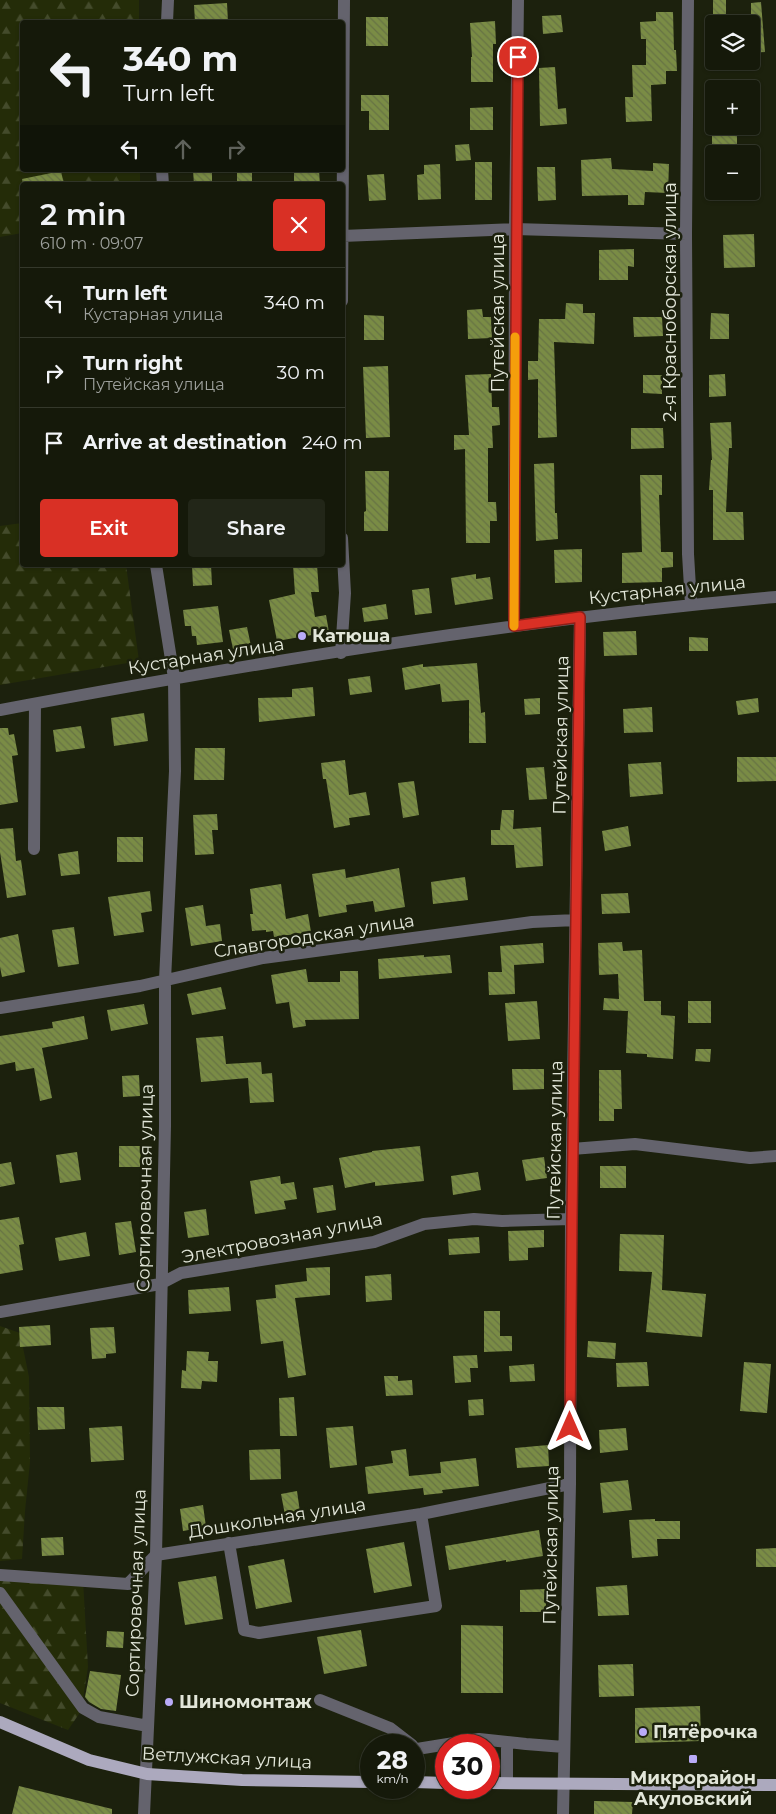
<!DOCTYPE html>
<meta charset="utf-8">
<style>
:root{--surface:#15190a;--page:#222618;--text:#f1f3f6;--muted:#9da09c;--line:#34382b;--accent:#d93025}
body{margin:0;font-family:Montserrat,sans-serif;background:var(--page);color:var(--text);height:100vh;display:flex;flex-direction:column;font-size:19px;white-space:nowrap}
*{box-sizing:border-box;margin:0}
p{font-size:16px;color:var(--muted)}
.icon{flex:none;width:28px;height:28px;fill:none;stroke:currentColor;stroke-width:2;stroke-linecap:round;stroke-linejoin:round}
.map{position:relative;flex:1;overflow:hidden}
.details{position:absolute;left:20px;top:182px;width:325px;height:385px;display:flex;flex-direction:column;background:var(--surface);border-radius:5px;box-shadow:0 1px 4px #0004,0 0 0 1px var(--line)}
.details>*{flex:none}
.guide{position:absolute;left:20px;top:20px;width:325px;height:152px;border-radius:5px;box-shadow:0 1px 4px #0004,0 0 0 1px var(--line);background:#15190a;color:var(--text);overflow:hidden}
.buttons{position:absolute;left:705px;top:15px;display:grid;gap:10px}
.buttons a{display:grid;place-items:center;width:55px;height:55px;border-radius:5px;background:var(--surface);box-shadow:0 1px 4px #0004,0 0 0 1px var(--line);font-size:25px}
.speed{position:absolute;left:360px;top:1734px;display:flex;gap:10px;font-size:25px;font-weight:700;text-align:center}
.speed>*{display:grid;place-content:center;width:65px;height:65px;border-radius:50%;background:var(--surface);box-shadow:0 1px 4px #0004,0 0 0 1px var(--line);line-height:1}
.speed small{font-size:12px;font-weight:400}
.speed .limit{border:8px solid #d22;background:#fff;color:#111}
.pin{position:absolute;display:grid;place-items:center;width:42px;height:42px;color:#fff;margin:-21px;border:2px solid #fff;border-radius:50%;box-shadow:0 1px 5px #0007}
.me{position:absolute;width:55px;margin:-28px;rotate:0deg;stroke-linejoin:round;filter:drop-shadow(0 0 4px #0008)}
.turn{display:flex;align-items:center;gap:18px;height:105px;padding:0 20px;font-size:22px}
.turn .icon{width:65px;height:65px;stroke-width:2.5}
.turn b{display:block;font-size:35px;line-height:42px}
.lanes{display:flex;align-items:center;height:48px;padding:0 20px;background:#0003;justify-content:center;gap:25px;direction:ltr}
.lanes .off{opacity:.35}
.round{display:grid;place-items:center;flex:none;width:52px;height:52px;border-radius:5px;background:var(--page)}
.overview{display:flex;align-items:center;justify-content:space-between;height:85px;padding:0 20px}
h1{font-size:30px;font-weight:600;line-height:38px}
.primary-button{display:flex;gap:10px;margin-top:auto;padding:10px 20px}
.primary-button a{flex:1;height:58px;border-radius:5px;background:var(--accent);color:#fff;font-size:20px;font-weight:600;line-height:58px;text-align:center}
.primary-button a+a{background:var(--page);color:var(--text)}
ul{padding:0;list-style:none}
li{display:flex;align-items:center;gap:15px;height:70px;padding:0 20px;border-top:1px solid var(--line)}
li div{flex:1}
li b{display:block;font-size:19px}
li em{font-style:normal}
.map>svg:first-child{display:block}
</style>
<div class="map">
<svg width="776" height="1814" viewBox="0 0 776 1814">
<defs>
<pattern id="forest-firs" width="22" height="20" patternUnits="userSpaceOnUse" patternTransform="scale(1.25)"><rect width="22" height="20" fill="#242c08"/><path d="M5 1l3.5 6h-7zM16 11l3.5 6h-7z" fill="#444b2b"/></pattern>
<pattern id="building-back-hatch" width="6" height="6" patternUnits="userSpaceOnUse" patternTransform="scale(1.25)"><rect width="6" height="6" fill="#7a8c45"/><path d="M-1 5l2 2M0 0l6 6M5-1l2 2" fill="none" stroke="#677344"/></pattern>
</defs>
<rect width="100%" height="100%" fill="#1c210d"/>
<!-- forest -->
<path fill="url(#forest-firs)" d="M0 0H139V22H22V170H140V185H22V233L0 237Z
M22 523V565H126L139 661 0 685V526Z
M0 1326 20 1333 29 1377 30 1462 25 1511 22 1559 0 1561Z
M0 1578 83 1580 88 1667 81 1711 68 1730 0 1703Z"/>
<!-- building -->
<path fill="url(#building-back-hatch)" d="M713 0H726V24H713Z
M761 2 765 52 751 53V3Z
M227 3 228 22H195L194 5Z
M656 12H673L674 50H676L677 71H666V84L651 85 652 121 626 122 625 97H633L632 65H646V39H641L640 22 656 21Z
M561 15 563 32 543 34 542 16Z
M366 17H388V46H366Z
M495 21 496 44H493V82H471V57H472L470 23Z
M555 67 558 109 566 108 567 124 540 126 539 68Z
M361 95H389V130H369V111H361Z
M493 107V130H470V108Z
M712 126H737V148H712Z
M469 144 471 160 456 161 455 145Z
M611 158 612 169 653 171V163L669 164 668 193 645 192 644 205H628V195L582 196 581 160Z
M475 162H492V200H475Z
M440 164 441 199 418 200 417 175 424 174V165Z
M537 167H555L556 200 538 201Z
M193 170H212V185H194Z
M294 170H319L320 185H294Z
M61 171 64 185H23L22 179Z
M237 171H252V185H237Z
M384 174 386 200 369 201 367 175Z
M754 234 755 267 724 268 723 235Z
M634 249V267L628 266V280H599V250Z
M566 303 583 304V313H595L594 344 554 342 557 437 538 438V379L528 380V361H538L539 319H565Z
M482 309 483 317H491L492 338 468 339 467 310Z
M711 313 729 314V339H710Z
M364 315 384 316V340H364Z
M633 317H662L663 336 634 337Z
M388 366 390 437 366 438 363 367Z
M491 374 492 407H499L500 425 492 426 493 448H488V502H496L497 521H490V543H466L465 449 454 450V435H469L465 375Z
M725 374 726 396 709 397V375Z
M643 375H662V394L643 393Z
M731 422 732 448H729L726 512H743L744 540H713V490H709L711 460H712L710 423Z
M631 428H663L664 448 631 449Z
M554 463 555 513H557L558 539 536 541 534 464Z
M365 471H389L388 531H364V512L366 511Z
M640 475H662V495H659L661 552H673V567L662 568V582L622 583V553L642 552Z
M582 549V582L555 583 554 550Z
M192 565H211L212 585 193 586Z
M293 565H317L319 592H311L315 617 326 615 329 632 277 641 269 600 295 594Z
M476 574V579L490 577 493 599 455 605 451 578Z
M429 588 432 613 415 615 412 590Z
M386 604 388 619 364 622 362 608Z
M218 606 223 642 197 645 196 636H192L191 626H185L183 610Z
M247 627 251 646 233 649 229 630Z
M636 631 637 655 604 656 603 632Z
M689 637 708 638V651H689Z
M477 663 481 713 485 712 486 743H469V700L442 702 440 684 405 690 402 668 423 664V667Z
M370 676 372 692 350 695 348 679Z
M313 687 315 716 259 722 258 698 292 697V689Z
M540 698V714L525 715 524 699Z
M758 698 759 712 738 715 736 701Z
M652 707 653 732 624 733 623 709Z
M144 713 148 741 114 746 111 718Z
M81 726 85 748 56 752 53 730Z
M0 728H8L9 735 14 734 18 755 12 756 18 802 0 805Z
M195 748H225L224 780H194Z
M737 757H776V781L737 782Z
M345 760 349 795 366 792 370 815 349 818 350 825 334 828 326 779H323L321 763Z
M661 762 663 794 630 797 628 764Z
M544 767 547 799 529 800 526 768Z
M414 781 419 815 403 818 398 783Z
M502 810H514L513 829 541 827 543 866 516 868 514 845H491V830H500Z
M217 814 218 830H212L214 854 195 855 193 815Z
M628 826 631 846 605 851 602 831Z
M13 828 16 861 21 860 26 895 7 898 0 852V829Z
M117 837H143V862H117Z
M78 851 80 874 61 876 58 854Z
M399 868 405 907 375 912 373 901 346 905 347 912 319 917 312 874 345 869 346 878Z
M465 877 468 900 433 904 431 882Z
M281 884 286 919 308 914 311 932 274 937 273 931 266 932V930L252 931 250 914H253L250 889Z
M150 891 152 911 141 913 144 932 114 936 108 897Z
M628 893 630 913 602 914 601 894Z
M203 905 206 926 220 924 222 941 191 946 185 908Z
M74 927 79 964 58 967 52 930Z
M18 934 25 972 2 977 0 967V938Z
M622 942 623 951 642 950 644 1001H661V1015L675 1016 673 1059 647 1057V1054L626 1053 628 1011 603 1010 604 998 619 999 618 974 599 975 598 943Z
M543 943 544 963 514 965 515 994 489 995 488 972H502L500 946Z
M424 955V957L450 955 452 973 379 979 378 959Z
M306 969 308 982H340V971H358L359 1019 305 1020 306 1026 293 1028 289 1002 276 1004 271 975Z
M221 987 226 1009 192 1015 187 994Z
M537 1001 540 1039 508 1041 505 1003Z
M688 1001H711V1023H688Z
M144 1004 148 1024 111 1031 107 1010Z
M84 1016 88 1039 42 1048 52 1098 40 1101 34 1068 16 1071 15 1062 0 1065V1036L53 1028 52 1022Z
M223 1036 226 1064 261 1062 262 1074 272 1073 274 1102 250 1103 248 1078 201 1082 196 1038Z
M696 1049H711L710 1062 695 1061Z
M512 1069H544V1089L513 1090Z
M599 1070H621L622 1109H614V1121H599Z
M139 1075 140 1096 123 1097 122 1076Z
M119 1146H141L140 1167H119Z
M420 1146 424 1181 375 1186V1182L345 1188 339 1158 372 1152V1151Z
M77 1152 81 1180 60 1183 56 1155Z
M544 1157 547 1178 526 1181 522 1160Z
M11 1162 15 1184 0 1187V1164Z
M600 1166H626V1188H600Z
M478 1172 481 1190 453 1195 451 1176Z
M280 1176 281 1184 294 1182 297 1199 284 1201 286 1209 255 1214 250 1181Z
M333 1185 336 1210 317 1213 313 1188Z
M206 1209 209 1235 188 1238 184 1212Z
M19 1217 24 1244 19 1245 23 1270 0 1274V1220Z
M131 1221 136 1252 119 1255 115 1223Z
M544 1230V1247L528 1248V1260L509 1261 508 1231Z
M86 1232 90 1256 59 1261 55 1238Z
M620 1234 664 1235 662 1290 706 1294 702 1337 646 1332 652 1272 619 1271Z
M479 1237 480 1253 449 1255 448 1239Z
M330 1267V1295L295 1298 306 1375 288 1378 283 1341 261 1344 256 1300 276 1298 275 1285 307 1281 306 1268Z
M391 1274 392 1300 366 1302 365 1276Z
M229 1287 231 1311 189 1314 188 1290Z
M484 1311H500V1336H512V1351L484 1352Z
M50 1325 51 1345 20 1347 19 1327Z
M114 1327 116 1353 106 1354V1358L92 1359 90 1328Z
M588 1341 616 1343 615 1359 587 1357Z
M187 1351 209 1352 208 1361H218L217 1382 202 1381 201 1389 181 1388 182 1370 186 1371Z
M477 1355 478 1368H470L471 1382 455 1383 453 1356Z
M647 1362 649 1386 617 1387 616 1363Z
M744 1362 771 1364 767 1413 740 1411Z
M534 1364 535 1381 510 1382 509 1366Z
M384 1376H398V1381L412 1380 413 1395 386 1396Z
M294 1397 297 1436H280L279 1398Z
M483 1399 484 1415 469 1416 468 1400Z
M37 1407H64L65 1429 38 1430Z
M122 1426 124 1460 91 1462 89 1428Z
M353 1426 357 1465 330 1468 326 1428Z
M626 1428 628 1450 600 1453 599 1430Z
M548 1445 549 1466 517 1468 515 1448Z
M280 1449 281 1479 250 1480 249 1450Z
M406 1449 409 1476 441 1473 440 1462 476 1458 479 1486 442 1490 443 1493 424 1495 423 1488 368 1494 365 1467 393 1463 391 1451Z
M628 1480 632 1510 603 1513 600 1483Z
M297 1491 300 1512 285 1515 281 1494Z
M203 1505 206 1527 183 1531 180 1509Z
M655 1519V1521H680V1539H657L658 1556 632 1558 629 1520Z
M539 1530 543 1556 506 1562V1560L449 1570 445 1546Z
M63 1537 64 1555 42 1556 41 1538Z
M404 1542 412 1586 374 1593 366 1549Z
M776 1548V1567H756V1549Z
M284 1559 292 1602 256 1609 248 1566Z
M216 1576 223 1619 185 1625 178 1582Z
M627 1585 629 1615 598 1616 596 1587Z
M546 1589V1612H520V1590Z
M461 1625 503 1626V1693H461Z
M361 1630 367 1666 324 1674 317 1637Z
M107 1631 124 1632 123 1648 106 1647Z
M633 1664 634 1696 599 1697 598 1665Z
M90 1671 121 1675 116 1711 101 1709 89 1702 85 1697Z
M700 1706 701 1741 635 1743V1708Z
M19 1786 112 1809V1814H12Z
M594 1801 633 1802 632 1814H594Z"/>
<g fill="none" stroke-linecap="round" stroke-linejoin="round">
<!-- minor -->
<path stroke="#64636d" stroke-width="12" d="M688 0 686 234 688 554 691 604
M167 22 168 0
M162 170 163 185
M342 236 515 229 686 234
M342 301 344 0
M514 626 515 229 518 0
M341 653 345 593 342 538
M0 710C257 662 516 620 776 597
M34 849 35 704
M0 1008 140 986 263 958 532 922 576 920
M572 1149 635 1144 750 1158 776 1156
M0 1312 160 1284 181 1273 374 1242 424 1224 474 1219 502 1221 571 1219
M229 1543 244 1630 259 1633 436 1606 421 1514
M0 1575 128 1584 156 1555 421 1514 570 1484
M0 1593 83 1708 99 1717 148 1726
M320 1700 390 1728 412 1745
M507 1742V1783
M417 1782V1749L479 1739 526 1744 564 1747
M144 1814 156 1555 165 1126V980L175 771 174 678 156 565
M563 1814 570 1484 571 1219 580 617"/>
<!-- major -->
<path stroke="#aca9be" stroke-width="12" d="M0 1722 89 1760 147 1774 242 1780 371 1782
M414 1782 446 1783
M489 1783 776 1785"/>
</g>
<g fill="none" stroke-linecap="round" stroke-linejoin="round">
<defs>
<path id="route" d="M518 57 514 626 580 617 572 1219 570 1427"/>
</defs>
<!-- route casing -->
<use href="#route" stroke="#8d1f18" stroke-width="12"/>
<!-- route -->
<use href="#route" stroke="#d93025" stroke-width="9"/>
<!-- slow -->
<path stroke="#f59e0b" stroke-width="9" d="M514 626 515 337"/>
</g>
<!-- markers -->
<g fill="#b9abf7" stroke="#1c210d" stroke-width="2">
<circle cx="302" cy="636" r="5"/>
<circle cx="169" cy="1702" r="5"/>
<circle cx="643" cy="1732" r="5"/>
<rect x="688" y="1754" width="10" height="10" rx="2.5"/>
</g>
<g text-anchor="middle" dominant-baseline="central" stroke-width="5" stroke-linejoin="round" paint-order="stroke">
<!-- street labels -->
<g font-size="18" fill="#e2e6d9" stroke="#1c210d">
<text transform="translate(670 302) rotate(-90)">2-я Красноборская улица</text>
<text transform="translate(498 313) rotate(-90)">Путейская улица</text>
<text transform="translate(667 590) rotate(-6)">Кустарная улица</text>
<text transform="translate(206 656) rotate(-9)">Кустарная улица</text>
<text transform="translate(561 735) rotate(-89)">Путейская улица</text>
<text transform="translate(314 936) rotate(-9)">Славгородская улица</text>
<text transform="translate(555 1140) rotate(-89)">Путейская улица</text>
<text transform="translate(145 1188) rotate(-89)">Сортировочная улица</text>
<text transform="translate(282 1238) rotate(-11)">Электровозная улица</text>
<text transform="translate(277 1518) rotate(-9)">Дошкольная улица</text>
<text transform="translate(551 1545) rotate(-89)">Путейская улица</text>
<text transform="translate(136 1593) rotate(-88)">Сортировочная улица</text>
<text transform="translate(227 1758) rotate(3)">Ветлужская улица</text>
</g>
<!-- poi labels -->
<g font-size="18" font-weight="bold" fill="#e2e6d9" stroke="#1c210d" text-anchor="start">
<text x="312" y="636">Катюша</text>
<text x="179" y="1702">Шиномонтаж</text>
<text x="653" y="1732">Пятёрочка</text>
<text x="693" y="1778" text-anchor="middle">Микрорайон<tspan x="693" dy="21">Акуловский</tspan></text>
</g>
</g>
</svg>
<div class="buttons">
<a><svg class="icon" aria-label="layers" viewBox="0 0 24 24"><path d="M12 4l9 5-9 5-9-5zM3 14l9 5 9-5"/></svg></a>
<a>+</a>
<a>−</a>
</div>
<div class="speed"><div>28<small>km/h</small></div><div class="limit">30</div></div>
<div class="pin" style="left:518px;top:57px;background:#d93025"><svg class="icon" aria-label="arrive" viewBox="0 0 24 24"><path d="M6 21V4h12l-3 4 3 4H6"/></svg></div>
<svg class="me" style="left:570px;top:1427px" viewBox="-20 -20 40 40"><path d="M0-17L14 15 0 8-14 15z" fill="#d93025" stroke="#fff" stroke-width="4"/></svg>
<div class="guide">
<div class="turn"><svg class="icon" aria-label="left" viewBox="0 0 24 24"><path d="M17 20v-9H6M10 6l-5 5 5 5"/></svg><div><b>340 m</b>Turn left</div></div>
<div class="lanes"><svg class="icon" aria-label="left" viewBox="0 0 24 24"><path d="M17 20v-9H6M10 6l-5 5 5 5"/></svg><svg class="icon off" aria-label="ahead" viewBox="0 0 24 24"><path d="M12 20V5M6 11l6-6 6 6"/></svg><svg class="icon off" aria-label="right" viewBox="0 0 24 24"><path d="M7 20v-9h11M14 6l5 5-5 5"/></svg></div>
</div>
<section class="details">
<div class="overview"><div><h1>2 min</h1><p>610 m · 09:07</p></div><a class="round" style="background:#d93025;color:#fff"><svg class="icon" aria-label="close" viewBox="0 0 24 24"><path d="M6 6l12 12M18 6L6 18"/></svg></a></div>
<ul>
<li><svg class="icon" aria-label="left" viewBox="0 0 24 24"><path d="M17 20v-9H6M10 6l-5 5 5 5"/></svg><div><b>Turn left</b><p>Кустарная улица</p></div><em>340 m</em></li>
<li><svg class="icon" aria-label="right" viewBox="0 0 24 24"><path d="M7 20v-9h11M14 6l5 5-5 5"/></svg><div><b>Turn right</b><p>Путейская улица</p></div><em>30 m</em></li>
<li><svg class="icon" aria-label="arrive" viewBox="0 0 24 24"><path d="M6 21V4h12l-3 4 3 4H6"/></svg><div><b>Arrive at destination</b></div><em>240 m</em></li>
</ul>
<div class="primary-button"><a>Exit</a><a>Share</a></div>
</section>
</div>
